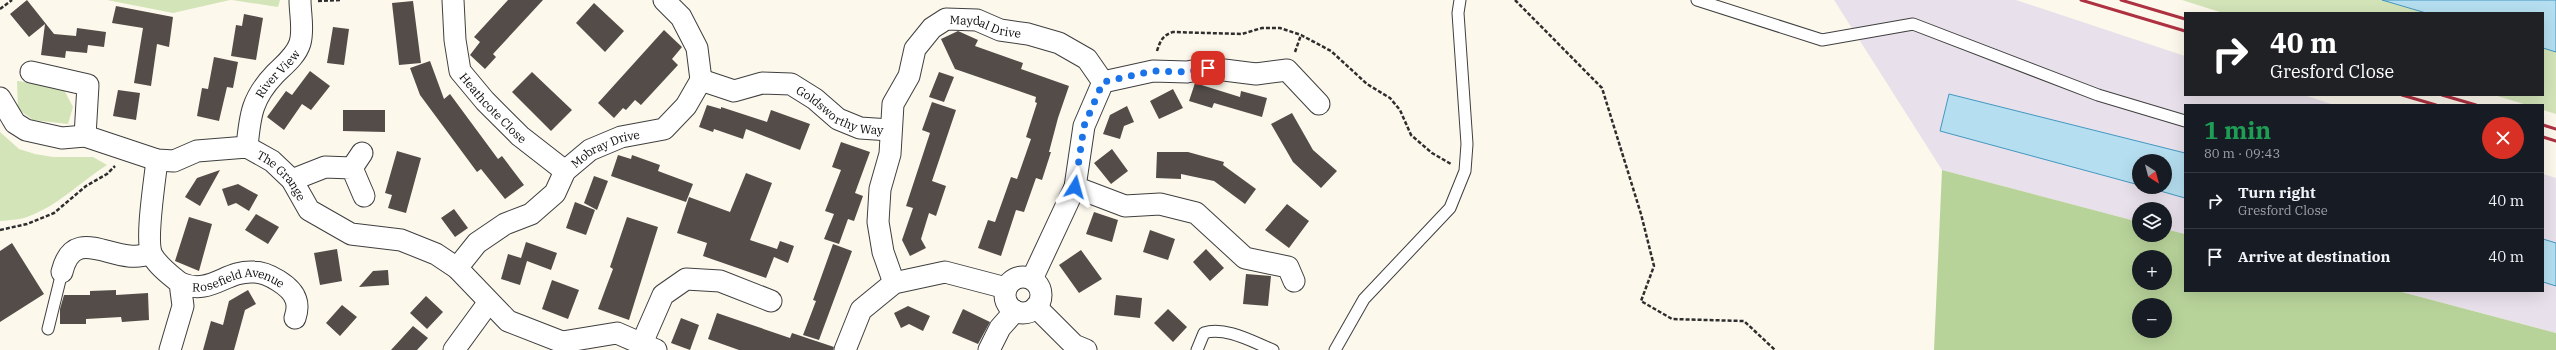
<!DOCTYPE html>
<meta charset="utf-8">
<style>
:root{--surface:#171b24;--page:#242831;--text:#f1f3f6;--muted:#9ea1a6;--line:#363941}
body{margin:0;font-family:"IBM Plex Serif",serif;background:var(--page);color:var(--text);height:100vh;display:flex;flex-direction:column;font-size:15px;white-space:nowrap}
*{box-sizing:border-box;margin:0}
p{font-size:13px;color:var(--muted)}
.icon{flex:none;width:22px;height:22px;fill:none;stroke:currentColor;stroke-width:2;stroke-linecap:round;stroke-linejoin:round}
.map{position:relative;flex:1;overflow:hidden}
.sheet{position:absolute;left:2184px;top:104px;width:360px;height:188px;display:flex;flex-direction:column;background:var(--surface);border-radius:0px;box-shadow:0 4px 16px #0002}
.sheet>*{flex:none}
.hud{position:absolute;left:2184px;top:12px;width:360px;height:84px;border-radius:0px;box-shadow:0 4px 16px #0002;background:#202124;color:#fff;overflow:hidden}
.needle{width:26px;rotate:144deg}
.buttons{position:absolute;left:2132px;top:154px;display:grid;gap:8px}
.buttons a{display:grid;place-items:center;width:40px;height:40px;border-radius:50%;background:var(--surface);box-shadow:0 4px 16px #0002;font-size:20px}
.pin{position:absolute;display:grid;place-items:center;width:34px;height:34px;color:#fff;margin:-17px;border-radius:8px;box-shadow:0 2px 6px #0006}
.me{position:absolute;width:44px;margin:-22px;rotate:8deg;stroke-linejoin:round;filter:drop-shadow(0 0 3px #0008)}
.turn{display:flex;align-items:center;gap:14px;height:84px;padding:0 20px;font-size:18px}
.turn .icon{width:52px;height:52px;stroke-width:2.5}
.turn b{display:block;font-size:28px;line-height:34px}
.round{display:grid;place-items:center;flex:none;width:42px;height:42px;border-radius:21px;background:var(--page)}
.head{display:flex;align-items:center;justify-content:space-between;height:68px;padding:0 20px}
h1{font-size:24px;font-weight:700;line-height:30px;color:#1e9e55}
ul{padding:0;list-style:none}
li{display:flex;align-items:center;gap:12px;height:56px;padding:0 20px;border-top:1px solid var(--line)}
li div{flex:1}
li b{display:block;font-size:15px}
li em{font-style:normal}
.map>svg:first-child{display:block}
</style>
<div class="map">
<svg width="2556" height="350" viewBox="0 0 2556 350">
<rect width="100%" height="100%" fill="#fdf8ec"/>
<!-- industrial -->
<path fill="#e8e0ea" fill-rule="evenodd" d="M1834 0H2016L2185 56V95H2304L2334 105H2185V234L2165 229V209H2139V222L1942 170ZM2139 161H2165V187H2139Z
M2543 174 2556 178V333L2398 291H2543Z"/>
<!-- green -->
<path fill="#d3e4b9" d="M107 0H230L173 13Z
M232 0H280L278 7Z
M2182 0H2556V114L2543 110V105H2527L2494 95H2543V13H2223Z
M17 81 62 86 73 107 68 124 33 120 18 109Z
M0 132 19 149 35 154 53 157H93L107 165C80 182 58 206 27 217 19 220 9 220 0 221Z"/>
<!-- forest -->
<path fill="#b8d39a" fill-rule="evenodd" d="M1942 170 2139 222V235H2165V229L2185 234V291H2398L2556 333V350H1934ZM2139 257H2165V283H2139ZM2139 305H2165V331H2139Z"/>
<!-- water -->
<path fill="#b5dff0" stroke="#4398c0" d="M2382 0H2556V52L2543 48V13H2426Z
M1949 94 2185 153V198L2146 187H2165V161H2139V185L1940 131Z
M2543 239 2556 243V286L2543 282Z"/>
<!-- building -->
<path fill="#534c49" d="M27 0 54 34 76 36 77 28 106 32 104 47 88 45 87 53 66 51 65 58 41 55 45 24 29 37 10 14Z
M508 0H543L493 54 496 57 485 69 470 55 480 42 474 37Z
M413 1 421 63 399 65 392 3Z
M594 3 624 31 605 52 576 23Z
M116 6 173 17 169 47 157 44 151 86 134 83 143 28 112 23Z
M244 14 263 18 256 60 231 56 236 25 242 26Z
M333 27 349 29 344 65 327 63Z
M664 30 682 47 672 59 678 65 641 105 635 100 626 110 623 108 614 118 598 103Z
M958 31 978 40 975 46 1023 63 1021 69 1069 86 1058 118 1049 152H1051L1042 180 1036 178 1024 212 1016 210 1001 256 978 248 988 220 995 222 1011 177 1017 179 1031 139 1026 137 1037 103 1035 102 1036 97 955 69 941 39Z
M214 57 238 62 233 88 227 87 219 121 197 116 202 88 208 89Z
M430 61 444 99 450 94 498 159 502 156 524 185 505 199 481 169 477 172 420 95 410 68Z
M310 71 330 86 311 110 302 104 284 130 267 117 286 91 292 95Z
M532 72 572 110 551 131 512 92Z
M939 72 954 77 944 102 929 97Z
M1195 83 1240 97 1241 91 1267 98 1262 117 1214 103 1212 108 1189 101Z
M1173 89 1183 108 1159 119 1150 101Z
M118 90 140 93 136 120 113 116Z
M932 102 956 110 932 181 946 186 936 216 929 213 921 239 926 248 910 256 902 240 913 208 906 206 930 133 922 130Z
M707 105 721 109V107L767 122 771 110 810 124 800 150 746 129 743 139 714 129 713 132 699 127Z
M1127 106 1134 122 1124 126 1120 139 1103 134 1110 115Z
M343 110H385V132L343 131Z
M1292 113 1313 150 1337 171 1321 188 1293 162 1271 124Z
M841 142 870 152 855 193 863 196 854 221 848 219 839 244 824 239 834 214 825 211 841 170 832 167Z
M1112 149 1128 171 1111 184 1094 163Z
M397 151 421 158 406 213 388 208 392 195 385 193Z
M1157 152H1188L1224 162 1223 165 1256 189 1245 204 1214 181 1181 174V179L1156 178Z
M618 155 631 159 632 155 660 165 658 171 693 184 686 202 611 176Z
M220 170 200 206 185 197 197 178Z
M746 173 772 183 750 240 777 249 780 241 794 246 788 263 774 257 766 278 703 256 707 243 677 233 689 197 730 212Z
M594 176 608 181 597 210 584 203Z
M238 184 258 195 249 211 236 203 228 206 222 189Z
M575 202 595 210 586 235 566 228Z
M1287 204 1309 221 1289 248 1265 230Z
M454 209 468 228 455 237 441 218Z
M1094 212 1118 220 1112 242 1086 234Z
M256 214 279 227 268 244 245 230Z
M189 217 212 224 199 271 175 261Z
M627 217 658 227 629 320 598 309 613 269 610 267Z
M1150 230 1175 239 1168 260 1143 252Z
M526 242 557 253 551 270 527 261 520 285 501 279 508 254 521 258Z
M12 243 44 294 0 322V251Z
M833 244 852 251 819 340 803 335 816 301 813 300Z
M337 249 342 281 320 285 314 253Z
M1206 249 1224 268 1210 281 1193 262Z
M1081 250 1102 279 1079 293 1059 265Z
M388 270 389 285 359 287 373 271Z
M1246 274 1271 276 1268 306 1243 304Z
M552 280 579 290 568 319 542 309Z
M116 290V295L148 293 149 320 122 322 121 317 86 319V324H60V309L64 295H90V291Z
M248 290 256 304 245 310 234 350H203L211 321 223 325 229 301Z
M1116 295 1142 298 1140 318 1114 315Z
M426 296 443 312 427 329 410 313Z
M342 305 357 317 340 336 326 323Z
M908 306 930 316 923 331 909 324 901 328 894 313Z
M963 309 990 322 978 344 952 333Z
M1168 309 1187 327 1173 342 1154 323Z
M717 313 790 338 792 333 834 347 833 350H739L708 339Z
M681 318 699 325 690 350 671 343Z
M413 326 428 338 417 350H391Z"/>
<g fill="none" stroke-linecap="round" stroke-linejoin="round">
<defs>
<path id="lane" d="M1697 0 1822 40 1913 24 2098 95 2185 121
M48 329 62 272
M1197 350 1204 333C1225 326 1253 342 1273 350
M1335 350 1364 299 1450 208 1465 171 1467 144 1458 13 1460 0"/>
<g id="street">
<path id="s1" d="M453 0 455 40 460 71 485 101 520 136 565 171"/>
<path d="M664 0 681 17 697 48 701 80"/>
<path d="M31 72 88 85 85 136"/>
<path id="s2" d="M701 80 734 91 762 83 791 84 815 99 838 119 860 128 890 130"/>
<path id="s3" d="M0 98 15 123 26 130 62 138 85 136 157 160 174 161 197 151 247 147 272 161 292 180 309 210 351 234 401 240 436 254 457 268 508 321 562 342 617 333 656 350"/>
<path id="s4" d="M247 147C250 115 252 98 275 74 284 65 296 56 300 43 304 29 300 14 300 0"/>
<path d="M157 160C155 179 145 241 152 255 158 266 170 275 180 283L183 306 170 350"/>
<path d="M352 168 362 153"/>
<path d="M292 180 325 167 352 168 364 196"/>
<path d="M1075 187 1125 206 1160 204 1196 213 1245 258 1288 267 1294 281"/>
<path id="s5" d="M457 268 477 243 505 224 531 214 555 193 565 171 590 150 621 137 664 129 686 106 701 80"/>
<path d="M62 272C72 231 101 253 129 256 136 257 144 255 151 254"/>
<circle cx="1023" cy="295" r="18"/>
<path d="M1032 279 1075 187 1084 126 1103 82 1153 71 1187 72 1208 68 1256 74 1287 70 1319 104"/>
<path id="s6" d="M180 283C211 296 225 270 254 272 267 272 292 286 296 300 298 306 297 312 295 318"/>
<path id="s7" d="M894 283 883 252 878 222 880 189 890 154 893 104 909 76 915 49 932 28 946 19 977 20 1000 30 1028 34 1059 43 1087 59 1103 82"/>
<path d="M1036 307 1074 345 1086 350"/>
<path d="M642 343 663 295 686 279 720 281 771 301"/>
<path d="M454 350 489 302"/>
<path d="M845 350 861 310 894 283 945 272 1006 288"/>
<path d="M989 350 1000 328 1015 311"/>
</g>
</defs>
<!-- lane casing -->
<use href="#lane" stroke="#3f3f3f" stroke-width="13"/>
<!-- street casing -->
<use href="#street" stroke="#3f3f3f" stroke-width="23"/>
<!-- path -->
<path stroke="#2e2e2e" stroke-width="2.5" stroke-dasharray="4 2" stroke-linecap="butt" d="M1515 0 1602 88 1641 214 1654 266 1641 301 1672 319 1744 321 1775 350
M318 1 342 0
M0 9 12 0
M1157 51C1160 41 1163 35 1173 32L1242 34 1262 28H1280L1301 35 1331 51 1367 84 1390 98 1400 110 1411 135 1432 153 1451 164
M1295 52 1301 35
M0 230 27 224 54 213 86 186 107 174 115 166"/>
<!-- lane -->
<use href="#lane" stroke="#fff" stroke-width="11"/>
<!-- street -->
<use href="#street" stroke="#fff" stroke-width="21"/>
<!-- rail -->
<path stroke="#ae3141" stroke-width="3" d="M2081 0 2185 31
M2121 0 2185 19
M2402 95 2436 105
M2442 95 2476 105
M2543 125 2556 129
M2543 137 2556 141"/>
</g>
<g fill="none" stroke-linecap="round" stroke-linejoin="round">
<!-- route -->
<path stroke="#1a73e8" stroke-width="7" stroke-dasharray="0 12.6" d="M1075 187 1084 126 1103 82 1153 71 1187 72 1208 68"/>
</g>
<g text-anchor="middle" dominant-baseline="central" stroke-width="4" stroke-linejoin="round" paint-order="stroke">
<!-- street labels -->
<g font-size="12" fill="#0c0c0c" stroke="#fff">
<text stroke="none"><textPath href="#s7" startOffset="327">Maydal Drive</textPath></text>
<text stroke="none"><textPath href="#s4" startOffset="82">River View</textPath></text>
<text stroke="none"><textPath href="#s1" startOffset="121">Heathcote Close</textPath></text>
<text stroke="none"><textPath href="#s2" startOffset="150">Goldsworthy Way</textPath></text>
<text stroke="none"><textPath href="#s5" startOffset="197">Mobray Drive</textPath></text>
<text stroke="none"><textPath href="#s3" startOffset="316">The Grange</textPath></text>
<text stroke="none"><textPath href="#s6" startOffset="61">Rosefield Avenue</textPath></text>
</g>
</g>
</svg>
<div class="buttons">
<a><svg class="needle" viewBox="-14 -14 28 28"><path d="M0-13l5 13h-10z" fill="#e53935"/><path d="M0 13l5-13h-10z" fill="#9ea1a6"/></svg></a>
<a><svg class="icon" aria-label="layers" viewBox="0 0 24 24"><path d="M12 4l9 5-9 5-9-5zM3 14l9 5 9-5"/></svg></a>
<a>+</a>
<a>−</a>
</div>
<div class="pin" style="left:1208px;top:68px;background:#d93025"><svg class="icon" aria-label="arrive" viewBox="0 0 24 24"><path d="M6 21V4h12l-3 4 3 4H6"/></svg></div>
<svg class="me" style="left:1075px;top:187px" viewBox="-20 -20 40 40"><path d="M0-17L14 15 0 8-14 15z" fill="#1a73e8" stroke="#fff" stroke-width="4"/></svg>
<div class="hud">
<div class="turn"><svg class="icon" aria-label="right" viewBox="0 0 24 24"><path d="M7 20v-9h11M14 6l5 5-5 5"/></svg><div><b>40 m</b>Gresford Close</div></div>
</div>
<section class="sheet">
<div class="head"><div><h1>1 min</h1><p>80 m · 09:43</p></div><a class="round" style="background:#d93025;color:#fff"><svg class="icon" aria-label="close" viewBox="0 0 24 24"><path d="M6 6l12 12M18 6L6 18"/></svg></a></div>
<ul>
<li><svg class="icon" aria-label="right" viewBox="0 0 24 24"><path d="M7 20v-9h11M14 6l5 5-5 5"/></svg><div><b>Turn right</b><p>Gresford Close</p></div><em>40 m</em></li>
<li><svg class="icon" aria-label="arrive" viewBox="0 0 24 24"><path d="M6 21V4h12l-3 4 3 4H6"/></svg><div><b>Arrive at destination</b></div><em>40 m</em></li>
</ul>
</section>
</div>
